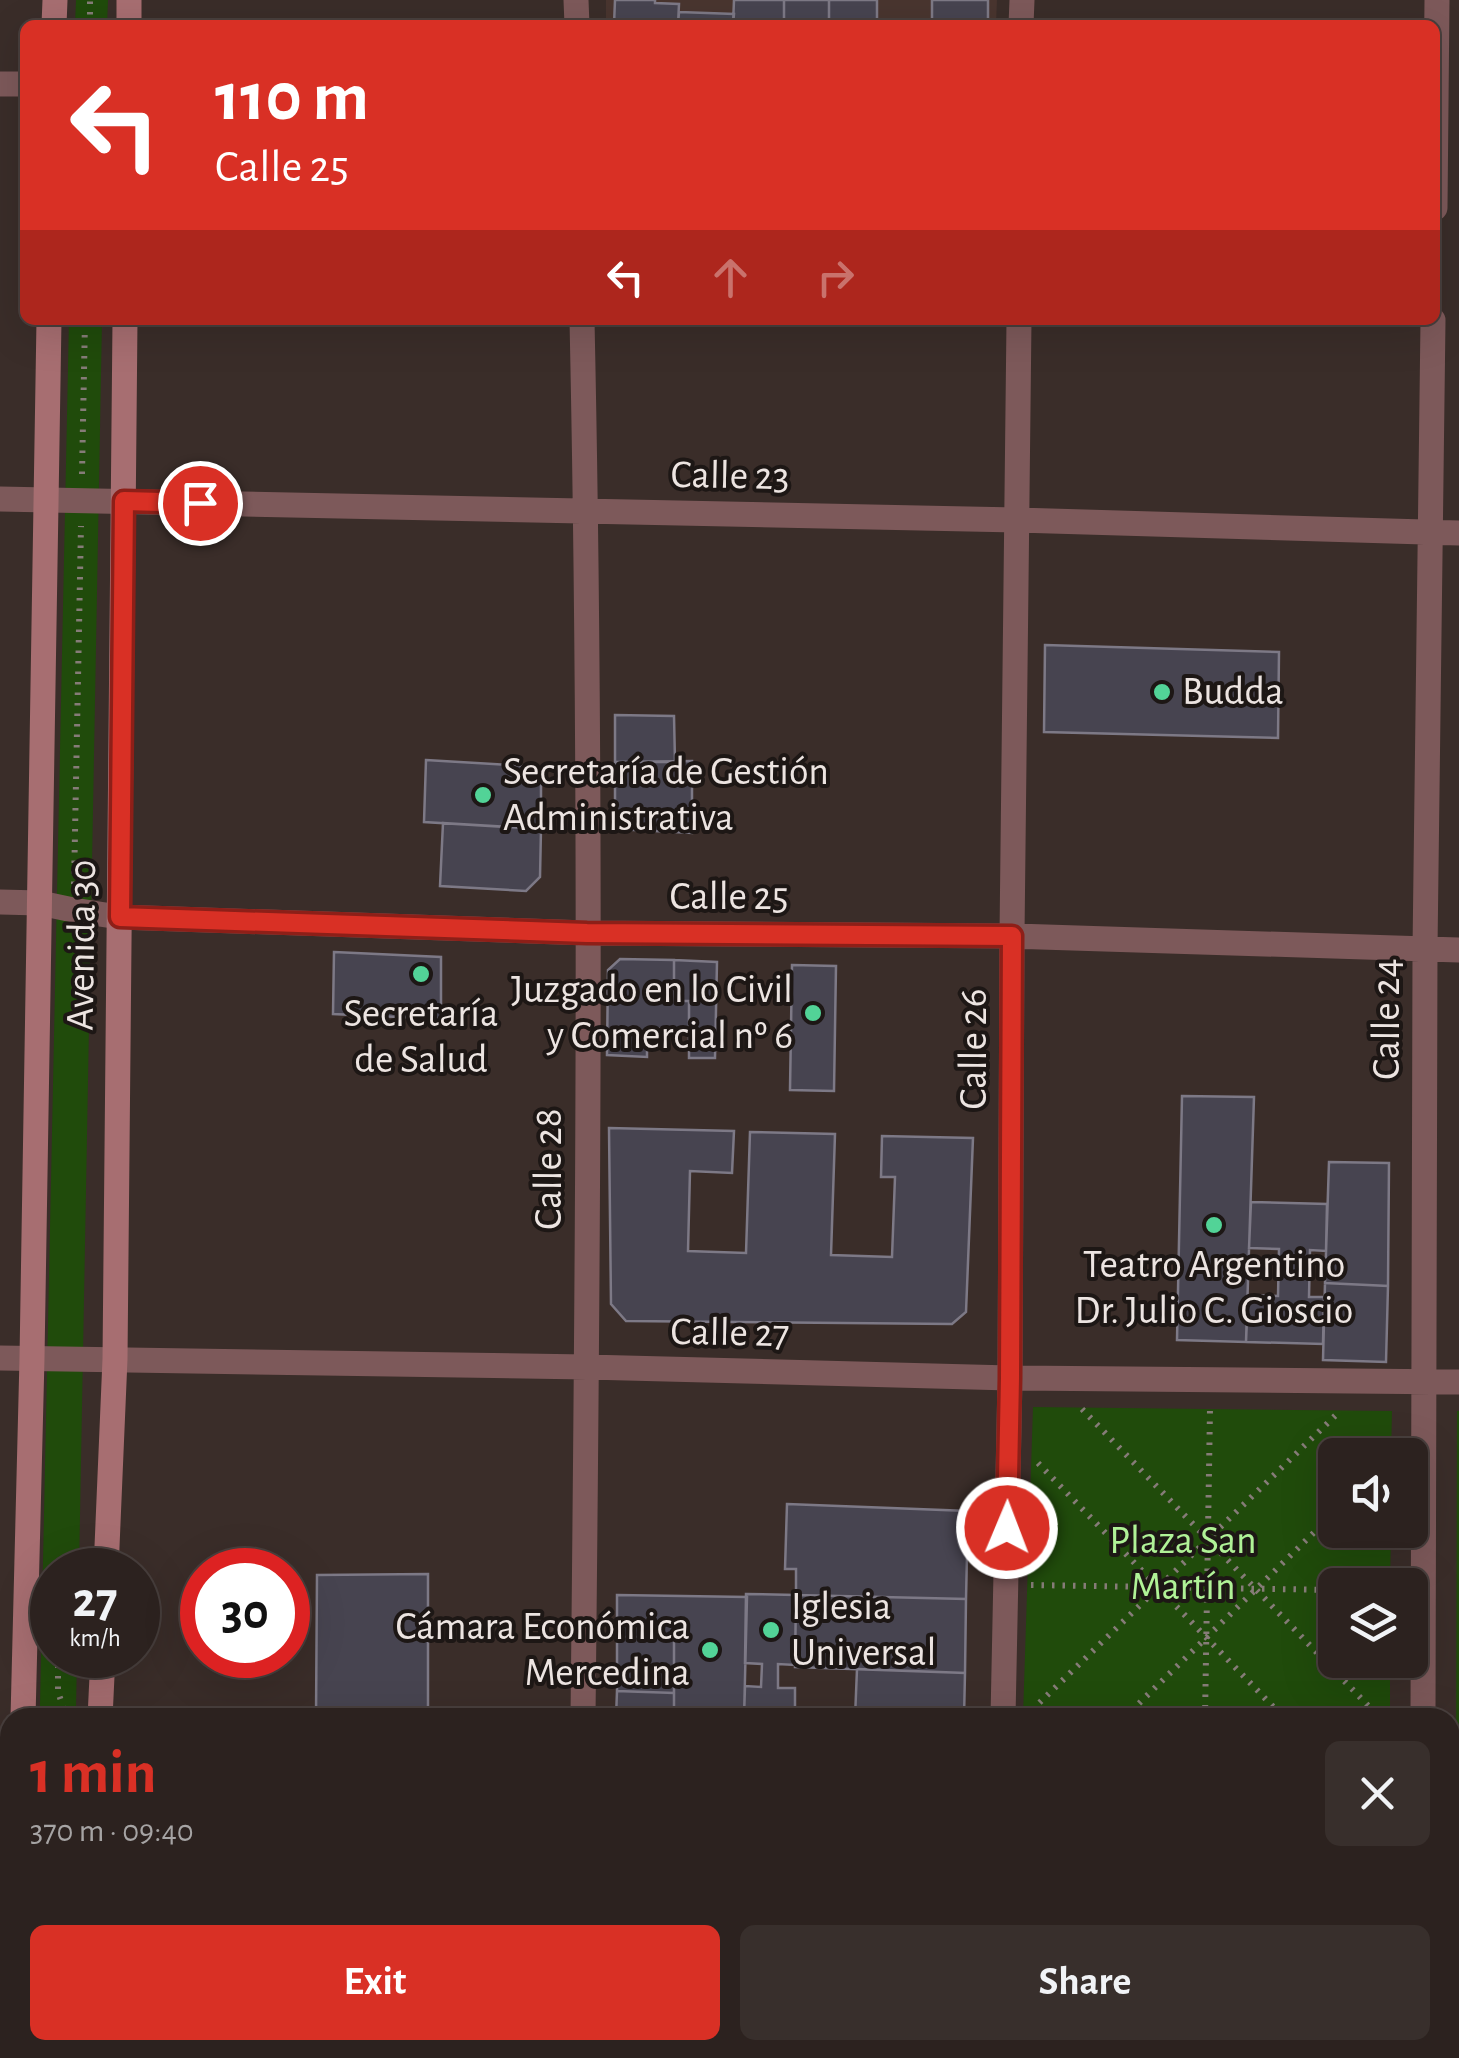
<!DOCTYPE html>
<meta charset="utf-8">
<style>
:root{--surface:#2c221f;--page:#382f2c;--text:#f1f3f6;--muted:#a6a4a4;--line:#483f3d;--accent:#d93025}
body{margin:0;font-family:"Alegreya Sans",sans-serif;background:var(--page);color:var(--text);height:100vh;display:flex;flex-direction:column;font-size:38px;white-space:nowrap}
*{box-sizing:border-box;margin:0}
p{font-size:32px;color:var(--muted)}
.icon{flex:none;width:55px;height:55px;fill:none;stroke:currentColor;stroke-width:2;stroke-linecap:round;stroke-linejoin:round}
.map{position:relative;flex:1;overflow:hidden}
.drawer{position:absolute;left:0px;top:1708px;width:1460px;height:352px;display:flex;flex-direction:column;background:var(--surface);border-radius:30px 30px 0 0;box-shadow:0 10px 40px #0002,0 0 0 2px var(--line)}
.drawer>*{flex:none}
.top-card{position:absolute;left:20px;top:20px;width:1420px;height:305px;border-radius:15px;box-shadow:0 10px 40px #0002,0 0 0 2px var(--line);background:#d93025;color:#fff;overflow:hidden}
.fabs{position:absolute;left:1318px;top:1438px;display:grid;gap:20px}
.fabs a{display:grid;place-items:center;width:110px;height:110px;border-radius:15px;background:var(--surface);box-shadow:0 10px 40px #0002,0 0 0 2px var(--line);font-size:50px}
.speed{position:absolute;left:30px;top:1548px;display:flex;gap:20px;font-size:50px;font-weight:700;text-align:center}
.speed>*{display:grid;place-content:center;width:130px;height:130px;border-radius:50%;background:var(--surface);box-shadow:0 10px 40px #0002,0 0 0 2px var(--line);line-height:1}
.speed small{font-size:25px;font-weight:400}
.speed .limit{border:15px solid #d22;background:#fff;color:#111}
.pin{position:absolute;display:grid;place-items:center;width:85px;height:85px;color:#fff;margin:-42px;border:5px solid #fff;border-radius:50%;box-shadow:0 2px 10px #0007}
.me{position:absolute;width:110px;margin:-55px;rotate:1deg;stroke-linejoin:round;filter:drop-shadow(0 0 8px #0008)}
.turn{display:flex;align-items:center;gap:35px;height:210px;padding:0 30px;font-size:45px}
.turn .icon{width:130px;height:130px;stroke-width:2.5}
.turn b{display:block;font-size:70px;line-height:85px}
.lanes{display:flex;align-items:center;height:95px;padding:0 30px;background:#0003;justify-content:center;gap:50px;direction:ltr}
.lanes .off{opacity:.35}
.round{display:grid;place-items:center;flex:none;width:105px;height:105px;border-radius:15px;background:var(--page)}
.headline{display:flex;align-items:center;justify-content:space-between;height:170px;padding:0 30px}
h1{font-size:60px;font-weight:700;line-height:75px;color:var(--accent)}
.action{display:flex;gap:20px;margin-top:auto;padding:20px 30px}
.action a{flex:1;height:115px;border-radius:15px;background:var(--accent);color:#fff;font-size:40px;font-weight:700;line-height:115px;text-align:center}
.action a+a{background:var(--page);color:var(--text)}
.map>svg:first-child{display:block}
</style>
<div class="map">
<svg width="1459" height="2058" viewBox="0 0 1459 2058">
<rect width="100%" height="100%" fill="#3a2d29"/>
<!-- built -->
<path fill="#49352f" d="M606 0H997L996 25H606Z
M336 2050H547V2058H336Z"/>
<!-- green -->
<path fill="#204b0b" d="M76 0H108L107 25H75Z
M69 320H102L79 1570H52V1655H77L76 1709 40 1706Z
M1033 1407 1392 1411 1391 1455H1335V1530H1391L1390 1585H1335V1660H1390V1717H1023Z
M1457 1411H1459V1778H1456Z"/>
<!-- building -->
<path fill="#474450" stroke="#7d7986" stroke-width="2.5" d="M615 0H655V3L679 4 678 25H614Z
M734 0H784V25H733Z
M784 0H829V25H784Z
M829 0H877V25H829Z
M932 0H988V25H932Z
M679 12 734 14 733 25H678Z
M1045 645 1279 652 1278 738 1044 732Z
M615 715 674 716 675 762H615Z
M426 760 541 767V829L424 822Z
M692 761V833L615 829V762Z
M443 823 541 829 540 877 526 891 440 886Z
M334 952 441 957V1019L333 1014Z
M620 959 674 960V1001H689V1030L647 1028V1057L607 1055 608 970Z
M674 960 717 962 715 1058H689V1001H674Z
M792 965 836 966 834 1091 790 1090Z
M1182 1096 1254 1097 1246 1342 1177 1340Z
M609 1128 734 1131 732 1173 690 1171 688 1251 746 1253 750 1132 835 1134 831 1255 892 1257 895 1177H881L882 1136 973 1138 966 1312 952 1324 626 1321 611 1304Z
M1329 1162 1389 1163 1388 1286 1325 1283Z
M1251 1202 1327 1204 1326 1251 1310 1250 1309 1297H1324L1323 1344 1246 1342 1248 1295 1278 1296 1279 1249 1249 1248Z
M1325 1283 1388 1286 1386 1362 1323 1360Z
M787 1504 968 1511 966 1599 796 1595V1569H785Z
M428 1574V1718H316L317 1575Z
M746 1594 796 1595 795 1665 778 1664V1688H795V1718H744L745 1686 761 1687 762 1664 745 1663Z
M617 1595 747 1597 744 1718H674V1637H617Z
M796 1595 966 1599 965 1673 795 1667Z
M617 1637H674V1693L617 1691Z
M857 1669 965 1673 964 1718H855Z
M617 1691 674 1693V1718H616Z
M614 2050H709V2058H614Z
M1111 2050H1290V2058H1111Z"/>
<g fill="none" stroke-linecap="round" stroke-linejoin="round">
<!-- path -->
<path stroke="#867c78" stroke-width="6" stroke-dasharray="2.5 8" stroke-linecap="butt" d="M90 25V0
M82 474 85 320
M74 884 81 526
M1082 1409 1380 1718
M1038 1463 1284 1718
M1031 1585 1335 1590
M58 1655V1692L67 1718
M1032 1710 1339 1412
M1124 1718 1335 1512
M1205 1718 1210 1409"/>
<!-- minor -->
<path stroke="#7d595a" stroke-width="25" d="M576 0 577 25
M1021 25 1022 0
M0 84H25
M1435 208 1437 0
M582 320C592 786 588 1252 583 1718
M0 499 1017 520 1459 533
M0 902 40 903 73 910 119 917 587 933 1012 936 1459 950
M0 1358 587 1367 1010 1378 1459 1382
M1003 1718 1010 1378 1012 936 1019 320
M1423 1718 1425 949 1433 320
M585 2050V2058
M1424 2050V2058
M88 2058V2050
M994 2058V2050"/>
<!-- tertiary -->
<path stroke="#7d595a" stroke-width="25" d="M1450 1841H1459"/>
<!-- secondary -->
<path stroke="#a76e71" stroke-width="25" d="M54 25 55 0
M129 25V0
M106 1570 115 1359 125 320
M23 1718 32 1358 49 320
M100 1718 103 1655
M0 1753H10
M0 1819H10"/>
</g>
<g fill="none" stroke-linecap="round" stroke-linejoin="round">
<defs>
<path id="route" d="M200 503 124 501 120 917 587 933 1012 936 1010 1378 1007 1528"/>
</defs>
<!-- route casing -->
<use href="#route" stroke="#8d1f18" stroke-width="25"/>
<!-- route -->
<use href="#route" stroke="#d93025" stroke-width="18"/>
</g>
<!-- markers -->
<g fill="#52d397" stroke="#1d1715" stroke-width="4">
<circle cx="1162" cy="692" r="10"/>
<circle cx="483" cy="795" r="10"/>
<circle cx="421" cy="974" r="10"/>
<circle cx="813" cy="1013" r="10"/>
<circle cx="1214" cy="1225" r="10"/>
<circle cx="771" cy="1630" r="10"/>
<circle cx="710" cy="1650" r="10"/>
</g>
<g text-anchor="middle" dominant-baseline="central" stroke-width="8" stroke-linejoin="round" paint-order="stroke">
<!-- street labels -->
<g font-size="40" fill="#ece4e1" stroke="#1d1715">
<text transform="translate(730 476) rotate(1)">Calle 23</text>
<text x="729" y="897">Calle 25</text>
<text transform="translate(82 945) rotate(-89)">Avenida 30</text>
<text transform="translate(1387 1019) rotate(-90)">Calle 24</text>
<text transform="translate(974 1049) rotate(-90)">Calle 26</text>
<text transform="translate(549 1169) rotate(-90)">Calle 28</text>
<text transform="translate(730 1333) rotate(1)">Calle 27</text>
</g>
<!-- poi labels -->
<g font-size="40" fill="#ece4e1" stroke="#1d1715" text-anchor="start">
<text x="1182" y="692">Budda</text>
<text x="503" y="772">Secretaría de Gestión<tspan x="503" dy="46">Administrativa</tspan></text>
<text x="793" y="990" text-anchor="end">Juzgado en lo Civil<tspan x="793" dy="46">y Comercial nº 6</tspan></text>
<text x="421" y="1014" text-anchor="middle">Secretaría<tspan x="421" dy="46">de Salud</tspan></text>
<text x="1214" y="1265" text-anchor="middle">Teatro Argentino<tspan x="1214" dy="46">Dr. Julio C. Gioscio</tspan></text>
<text x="791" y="1607">Iglesia<tspan x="791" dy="46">Universal</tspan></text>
<text x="690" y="1627" text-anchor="end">Cámara Económica<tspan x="690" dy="46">Mercedina</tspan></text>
</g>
<!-- park labels -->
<g font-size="40" fill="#b0f297" stroke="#1d1715">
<text x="1183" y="1541">Plaza San<tspan x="1183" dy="46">Martín</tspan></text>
</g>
</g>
</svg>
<div class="fabs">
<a><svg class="icon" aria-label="sound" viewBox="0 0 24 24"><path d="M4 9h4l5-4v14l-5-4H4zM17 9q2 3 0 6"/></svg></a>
<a><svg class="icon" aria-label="layers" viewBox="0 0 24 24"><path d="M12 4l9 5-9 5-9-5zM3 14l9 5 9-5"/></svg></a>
</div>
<div class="speed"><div>27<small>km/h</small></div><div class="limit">30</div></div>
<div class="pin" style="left:200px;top:503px;background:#d93025"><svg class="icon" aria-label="arrive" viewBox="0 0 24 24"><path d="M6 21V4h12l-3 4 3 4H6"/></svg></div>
<svg class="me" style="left:1007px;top:1528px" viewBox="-20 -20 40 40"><circle r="17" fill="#d93025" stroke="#fff" stroke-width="3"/><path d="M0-11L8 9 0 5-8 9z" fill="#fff"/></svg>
<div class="top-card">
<div class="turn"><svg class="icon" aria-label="left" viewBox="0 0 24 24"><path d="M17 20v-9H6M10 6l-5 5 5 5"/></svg><div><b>110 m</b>Calle 25</div></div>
<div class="lanes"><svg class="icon" aria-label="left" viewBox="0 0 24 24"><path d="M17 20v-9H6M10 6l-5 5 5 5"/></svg><svg class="icon off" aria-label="ahead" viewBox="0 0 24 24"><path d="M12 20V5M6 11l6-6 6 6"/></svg><svg class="icon off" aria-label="right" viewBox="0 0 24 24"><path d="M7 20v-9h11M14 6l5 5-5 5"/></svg></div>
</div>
<section class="drawer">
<div class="headline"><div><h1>1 min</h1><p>370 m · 09:40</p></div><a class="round"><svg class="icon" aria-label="close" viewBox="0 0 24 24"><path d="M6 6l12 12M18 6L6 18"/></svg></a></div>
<div class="action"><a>Exit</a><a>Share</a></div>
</section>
</div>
